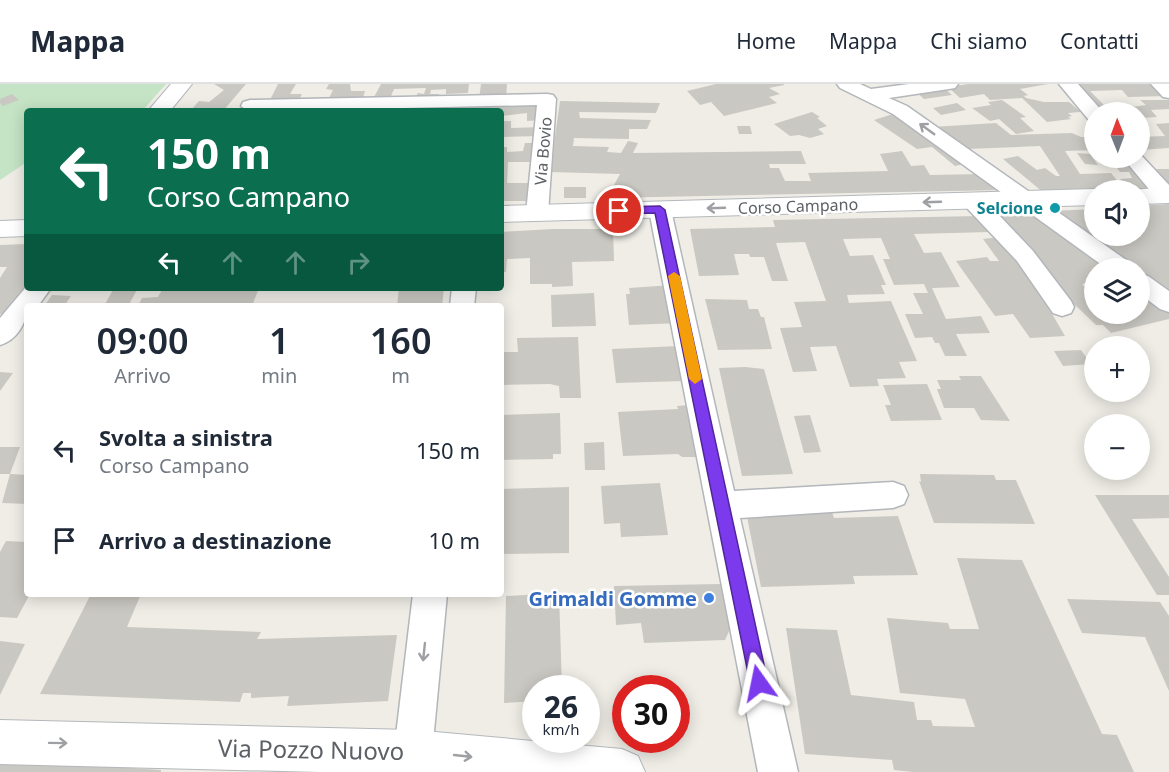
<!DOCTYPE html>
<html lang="it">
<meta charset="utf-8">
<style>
:root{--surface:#fff;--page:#f6f6f7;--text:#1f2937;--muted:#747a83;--line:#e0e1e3}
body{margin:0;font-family:"Noto Sans",sans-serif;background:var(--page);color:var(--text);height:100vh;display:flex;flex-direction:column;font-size:22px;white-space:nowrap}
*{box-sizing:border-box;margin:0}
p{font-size:20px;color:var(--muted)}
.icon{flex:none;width:33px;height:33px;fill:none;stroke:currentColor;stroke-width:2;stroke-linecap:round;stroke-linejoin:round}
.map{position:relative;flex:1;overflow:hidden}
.drawer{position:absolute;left:24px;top:219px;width:480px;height:294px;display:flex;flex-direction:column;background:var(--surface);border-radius:6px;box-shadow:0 3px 15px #0003}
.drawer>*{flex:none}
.guide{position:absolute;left:24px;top:24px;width:480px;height:183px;border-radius:6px;box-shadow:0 3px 15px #0003;background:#0b6e4f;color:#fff;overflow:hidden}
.needle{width:39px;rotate:359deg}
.fabs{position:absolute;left:1084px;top:18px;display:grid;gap:12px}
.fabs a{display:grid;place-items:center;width:66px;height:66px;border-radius:50%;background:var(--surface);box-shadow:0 3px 15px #0003;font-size:30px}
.speed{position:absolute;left:522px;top:591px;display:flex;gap:12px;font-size:30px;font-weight:700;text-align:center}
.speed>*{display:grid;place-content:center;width:78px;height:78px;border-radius:50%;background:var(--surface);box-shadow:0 3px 15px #0003;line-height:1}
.speed small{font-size:15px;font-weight:400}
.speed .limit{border:9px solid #d22;background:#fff;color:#111}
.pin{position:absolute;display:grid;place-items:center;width:51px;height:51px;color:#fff;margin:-26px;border:3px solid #fff;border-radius:50%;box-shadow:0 2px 6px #0007}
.me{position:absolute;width:66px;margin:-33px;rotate:348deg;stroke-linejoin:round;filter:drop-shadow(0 0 4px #0008)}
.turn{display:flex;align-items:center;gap:21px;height:126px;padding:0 24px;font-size:27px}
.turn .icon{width:78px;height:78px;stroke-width:2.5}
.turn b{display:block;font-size:42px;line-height:51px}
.lanes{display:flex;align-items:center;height:57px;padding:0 24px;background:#0003;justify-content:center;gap:30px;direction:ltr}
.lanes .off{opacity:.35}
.eta{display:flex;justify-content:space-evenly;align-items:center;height:102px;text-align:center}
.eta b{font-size:36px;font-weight:600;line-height:42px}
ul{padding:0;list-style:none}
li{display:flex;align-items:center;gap:18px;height:90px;padding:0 24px}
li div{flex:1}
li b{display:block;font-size:22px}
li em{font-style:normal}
header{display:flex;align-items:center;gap:36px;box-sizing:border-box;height:84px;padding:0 30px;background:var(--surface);border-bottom:2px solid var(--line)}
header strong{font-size:28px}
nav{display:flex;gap:33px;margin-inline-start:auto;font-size:21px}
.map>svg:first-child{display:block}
</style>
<header>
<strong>Mappa</strong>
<nav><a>Home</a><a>Mappa</a><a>Chi siamo</a><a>Contatti</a></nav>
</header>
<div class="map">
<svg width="1169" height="688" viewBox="0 0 1169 688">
<rect width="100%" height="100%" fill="#efede6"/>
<!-- green -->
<path fill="#c4e4c5" d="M0 0H166L142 27H27V78L0 96Z"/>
<!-- building -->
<path fill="#cac8c2" d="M214 0H246L223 27 191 26 199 17 209 18 224 6Z
M278 0H296L290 10H302L298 18H269Z
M329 0H350L351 7H365L362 17 328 16 333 6 326 5Z
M381 0H469L468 9 446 10V5L431 6 430 10H439L438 14H415L418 9 424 10 426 4 394 5 389 17H372Z
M481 0H507L506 15H479Z
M716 0H784V1L769 4 780 10 769 13 777 19 724 32 711 18 700 21 687 7Z
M968 0H1048L1020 5 1028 11 1024 12 1026 14 1044 18H1069L1081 28 1068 29 1072 32 1068 33 1071 35 1047 38 1022 14 990 16 984 10 960 14 948 3Z
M1074 0H1156L1168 12 1128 13 1122 6 1090 7 1109 26 1146 21 1140 16H1169V25L1151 26 1157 33 1140 34V28H1099Z
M943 3 952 11 924 15 915 7Z
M12 10 19 16 3 22 0 19V15Z
M1002 16 1026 33 1020 34 1034 47 1016 50 999 35 990 37 972 24 991 21 988 18Z
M560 17 660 19 656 29 579 28 580 34 651 36 647 45H629V55L574 54 573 62 609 63 607 68 621 69 628 57 638 59 633 69 801 67 806 80H769L770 84H779L785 97H811L808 89 888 87 880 70 902 67 911 82 924 81 930 91 983 90 1002 106 607 114 620 90 550 88Z
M957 19 966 26 941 31 933 24Z
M425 21V27H253Z
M543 21V36L527 37V29L501 32V27H444V23Z
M812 28 820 33 817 34 827 42 818 45 824 50 810 54 799 51 790 52 774 40Z
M896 29 968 79 955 82 932 63 917 65 874 36Z
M501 37H511V44L542 43 541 52 501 53Z
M996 39 1011 51 1072 49 1081 53H1095V66L1065 67 1080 90 1111 89 1125 106 1044 109 1003 75 1018 72 1037 86 1045 84 1056 92H1060L1040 62 967 65 932 43Z
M1169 39V64L1140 66V53L1165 52 1156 40Z
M737 42H750L752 50H739Z
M525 59H538L536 78H508L507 99H534L531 117H501V63H507V68L523 67Z
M1077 69 1090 70 1098 81 1085 80Z
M1120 74H1132L1157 106H1129L1120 95 1132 94 1129 88H1120L1112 77 1122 76Z
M1147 85H1169V106Z
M564 103H586V114H564Z
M1169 120V212L1140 191V184H1131L1050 127 1095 125V152H1140V122Z
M991 128 1030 129 1041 132 1113 183 1095 184V197L1082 200 1092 210 1095 209V230H1140V203L1169 224V235L1111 249 1103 241H1096L1053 200 1059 199Z
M979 132 990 148 914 150 924 169 941 168 960 203 932 204 946 235 981 232 990 249 956 250 967 272H945L939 259H935L932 253 915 254 905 230H923L913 209H928L924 200 894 201 883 175H890L881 154 843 155 850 172 873 171 886 201H881L885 210 847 211 849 219 891 217 917 277 899 278 906 294 877 295 879 302 850 303 836 262 810 263 817 287 793 288 780 244 802 243 794 218 826 217 805 158 776 159 788 197H772L764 173H750L749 170H734L739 191 699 192 690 145 775 143 773 136Z
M553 145H613L614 177 572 178 573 202 552 203V200H530V174L507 175 506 188H501V148Z
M1000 153 1034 199 1065 252 1030 254 1013 230 995 232 956 177 987 173 990 177H999L983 155Z
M27 160V204H30L8 231 0 230V194L7 183H0V161Z
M672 201 680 239 629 241 626 210H630L629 204Z
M114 204H138L128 222H104Z
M163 204H259L252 222H138L142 214 158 213Z
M399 204H444L442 222H397Z
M594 209 596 242 552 243 551 211Z
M52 211 71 212 64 222H44Z
M705 215 747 216 749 225H758L761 233H764L772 265 718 266Z
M578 253 581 314H560L559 302 550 300 501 301V268H518L517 254Z
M679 262 685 297 616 299 612 265Z
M1081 266 1091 280 1063 282 1054 267Z
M745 283 764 285 793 390 742 392 719 284Z
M0 288 13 289 0 307Z
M959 292H981L1010 337 981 336 974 324H944L937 305H941L937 296H961Z
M927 300 942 336 891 337 885 321H891L883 301Z
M691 321 701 373H682L678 370 623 372 618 328 678 325 677 322Z
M560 329 561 370H553V375L501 376V331Z
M810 331 821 368 804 369 794 332Z
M604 358 605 386H585L584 359Z
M0 363H20L10 390H0Z
M10 390 27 391V420L2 419Z
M920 390 994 391 996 396H1016L1035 440 934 439 919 397 921 398Z
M660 399 668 451 621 453 620 439 604 440 601 402Z
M569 403V469L501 470V405Z
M1095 411H1169V434L1132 435 1169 493V511H1157Z
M832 428 834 434 898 432 918 491 853 492 855 500 761 503 747 433Z
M6 457 27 458V510H30L17 534 0 533V468Z
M957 474 1022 476 1102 650 1117 651 1134 688H913L894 686 892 676 805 670 786 544 837 546 851 611 914 618 917 636H931L933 642 975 643 965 615 900 609 887 534 948 539 950 545H979Z
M721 500 730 545 725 556 644 559 641 539 616 541 614 502Z
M559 509 562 604H536V617L504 619 506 512Z
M91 510H141L127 543 261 548 257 555 397 551 388 617 287 622 289 612 251 614V609H243L240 618 40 610Z
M1067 515 1160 518 1169 532V607L1145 553 1082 549Z
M0 557 25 560 0 611Z
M0 675 161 686V688H0Z"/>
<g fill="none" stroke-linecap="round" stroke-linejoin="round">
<defs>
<path id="street" d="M837 0H860L871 5 909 0H958L955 4 949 5 889 14 907 22 1129 178 1132 184H1106L893 30 840 4Z
M1059 0H1078L1103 28H1095V37L1088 35Z
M1151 0H1169V14L1163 13Z
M547 10 553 11 556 15 548 129 545 134 537 136 529 134 526 129 537 21 274 27H248L241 22 243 18 250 16Z
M1140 70 1169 101V117L1158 116 1123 74H1140Z
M973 110 981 112 1033 167 1071 217 1074 223 1071 229 1062 232 1053 229 1017 177 965 122 962 117 965 112Z
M660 119 668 121 671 126 734 407 893 398 904 402 908 411 904 420 893 424 740 434 798 688H758L649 126 652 121Z
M1140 190 1148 192 1169 207V228L1160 225 1140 210Z
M27 202V204H51L38 222H27C27 239 17 256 0 261V234Z
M452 204H476L474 222H450Z
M413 510H447L432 668 427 682 413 687 399 682 394 668Z"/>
<path id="secondary" d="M171 0H192L170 27H148Z
M1169 103V119L1140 120V106H1132Z
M1095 105 1099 106H1095V121L501 138V122Z
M27 136V152L0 153V137Z
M0 636 413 646 622 665 638 672 645 688H320L0 680Z"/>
</defs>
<!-- street casing -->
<use href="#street" stroke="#b3b6ba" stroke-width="3"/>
<!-- secondary casing -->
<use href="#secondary" stroke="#b4b8bc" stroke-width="2"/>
<!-- street -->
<use href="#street" fill="#fff" fill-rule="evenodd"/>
<!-- secondary -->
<use href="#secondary" fill="#fff" fill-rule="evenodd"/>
</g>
<!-- one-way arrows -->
<defs><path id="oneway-shaft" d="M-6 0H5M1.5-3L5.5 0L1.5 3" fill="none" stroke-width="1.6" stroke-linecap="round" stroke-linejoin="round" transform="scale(1.5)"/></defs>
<g stroke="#9ea0a3">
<use href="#oneway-shaft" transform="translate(927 45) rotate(-144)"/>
<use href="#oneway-shaft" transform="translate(932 118) rotate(178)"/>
<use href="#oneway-shaft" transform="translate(716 124) rotate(178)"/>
<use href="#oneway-shaft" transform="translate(424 568) rotate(96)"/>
<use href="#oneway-shaft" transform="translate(58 659) rotate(1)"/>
<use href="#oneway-shaft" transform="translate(463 672) rotate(6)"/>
</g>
<!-- route -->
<path fill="#7c3aed" stroke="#51269a" stroke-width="1.5" d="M660 122 665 126 768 599 765 605 759 608 753 605 750 599 655 129 619 130 614 127 619 123Z"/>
<!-- slow -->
<path fill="#f59e0b" d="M674 188 680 192 702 295 695 300 689 295 668 192Z"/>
<!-- markers -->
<circle fill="#0f9aa8" stroke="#fff" stroke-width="2" cx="1055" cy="124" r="6"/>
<circle fill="#3f7fe0" stroke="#fff" stroke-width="2" cx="709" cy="514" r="6"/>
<g text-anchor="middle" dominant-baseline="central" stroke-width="5" stroke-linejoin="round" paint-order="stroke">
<!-- far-street labels -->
<g font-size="16" fill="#5d6165" stroke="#fff">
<text transform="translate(543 67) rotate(-85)">Via Bovio</text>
<text transform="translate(798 122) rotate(-2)">Corso Campano</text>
</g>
<!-- far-culture labels -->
<g font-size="16" font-weight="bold" fill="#0d838f" stroke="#fff" text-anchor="end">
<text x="1043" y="124">Selcione</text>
</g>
<!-- shop labels -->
<g font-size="20" font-weight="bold" fill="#366cbe" stroke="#fff" text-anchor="end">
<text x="697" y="514">Grimaldi Gomme</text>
</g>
<!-- near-street labels -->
<g font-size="24" fill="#5d6165" stroke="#fff">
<text transform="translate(311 665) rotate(1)">Via Pozzo Nuovo</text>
</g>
</g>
</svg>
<div class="fabs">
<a><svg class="needle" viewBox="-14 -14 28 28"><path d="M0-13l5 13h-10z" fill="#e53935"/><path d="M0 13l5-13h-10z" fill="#747a83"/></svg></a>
<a><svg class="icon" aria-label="sound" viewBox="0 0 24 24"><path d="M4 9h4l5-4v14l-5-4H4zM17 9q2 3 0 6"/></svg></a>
<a><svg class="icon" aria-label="layers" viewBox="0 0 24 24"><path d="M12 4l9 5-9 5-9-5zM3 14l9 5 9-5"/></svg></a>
<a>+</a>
<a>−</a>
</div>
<div class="speed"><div>26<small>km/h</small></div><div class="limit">30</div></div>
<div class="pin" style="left:619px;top:127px;background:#d93025"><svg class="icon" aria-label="arrive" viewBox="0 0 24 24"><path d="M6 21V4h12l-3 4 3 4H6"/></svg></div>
<svg class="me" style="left:759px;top:599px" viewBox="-20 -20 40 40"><path d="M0-17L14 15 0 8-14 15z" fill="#7c3aed" stroke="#fff" stroke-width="4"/></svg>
<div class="guide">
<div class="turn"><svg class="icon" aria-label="left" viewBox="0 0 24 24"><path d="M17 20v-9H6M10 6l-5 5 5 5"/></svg><div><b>150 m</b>Corso Campano</div></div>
<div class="lanes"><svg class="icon" aria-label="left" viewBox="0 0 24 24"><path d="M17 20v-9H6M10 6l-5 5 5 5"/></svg><svg class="icon off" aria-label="ahead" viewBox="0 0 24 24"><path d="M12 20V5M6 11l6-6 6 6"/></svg><svg class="icon off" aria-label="ahead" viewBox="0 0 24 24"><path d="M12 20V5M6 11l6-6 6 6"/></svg><svg class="icon off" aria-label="right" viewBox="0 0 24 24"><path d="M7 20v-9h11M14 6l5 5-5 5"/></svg></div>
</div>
<section class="drawer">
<div class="eta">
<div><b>09:00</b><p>Arrivo</p></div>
<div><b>1</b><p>min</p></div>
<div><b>160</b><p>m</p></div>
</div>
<ul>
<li><svg class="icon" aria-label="left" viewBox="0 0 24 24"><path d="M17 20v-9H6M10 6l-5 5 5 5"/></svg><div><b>Svolta a sinistra</b><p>Corso Campano</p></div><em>150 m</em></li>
<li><svg class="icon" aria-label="arrive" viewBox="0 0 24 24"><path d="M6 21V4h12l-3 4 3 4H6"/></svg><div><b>Arrivo a destinazione</b></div><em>10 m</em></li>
</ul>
</section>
</div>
